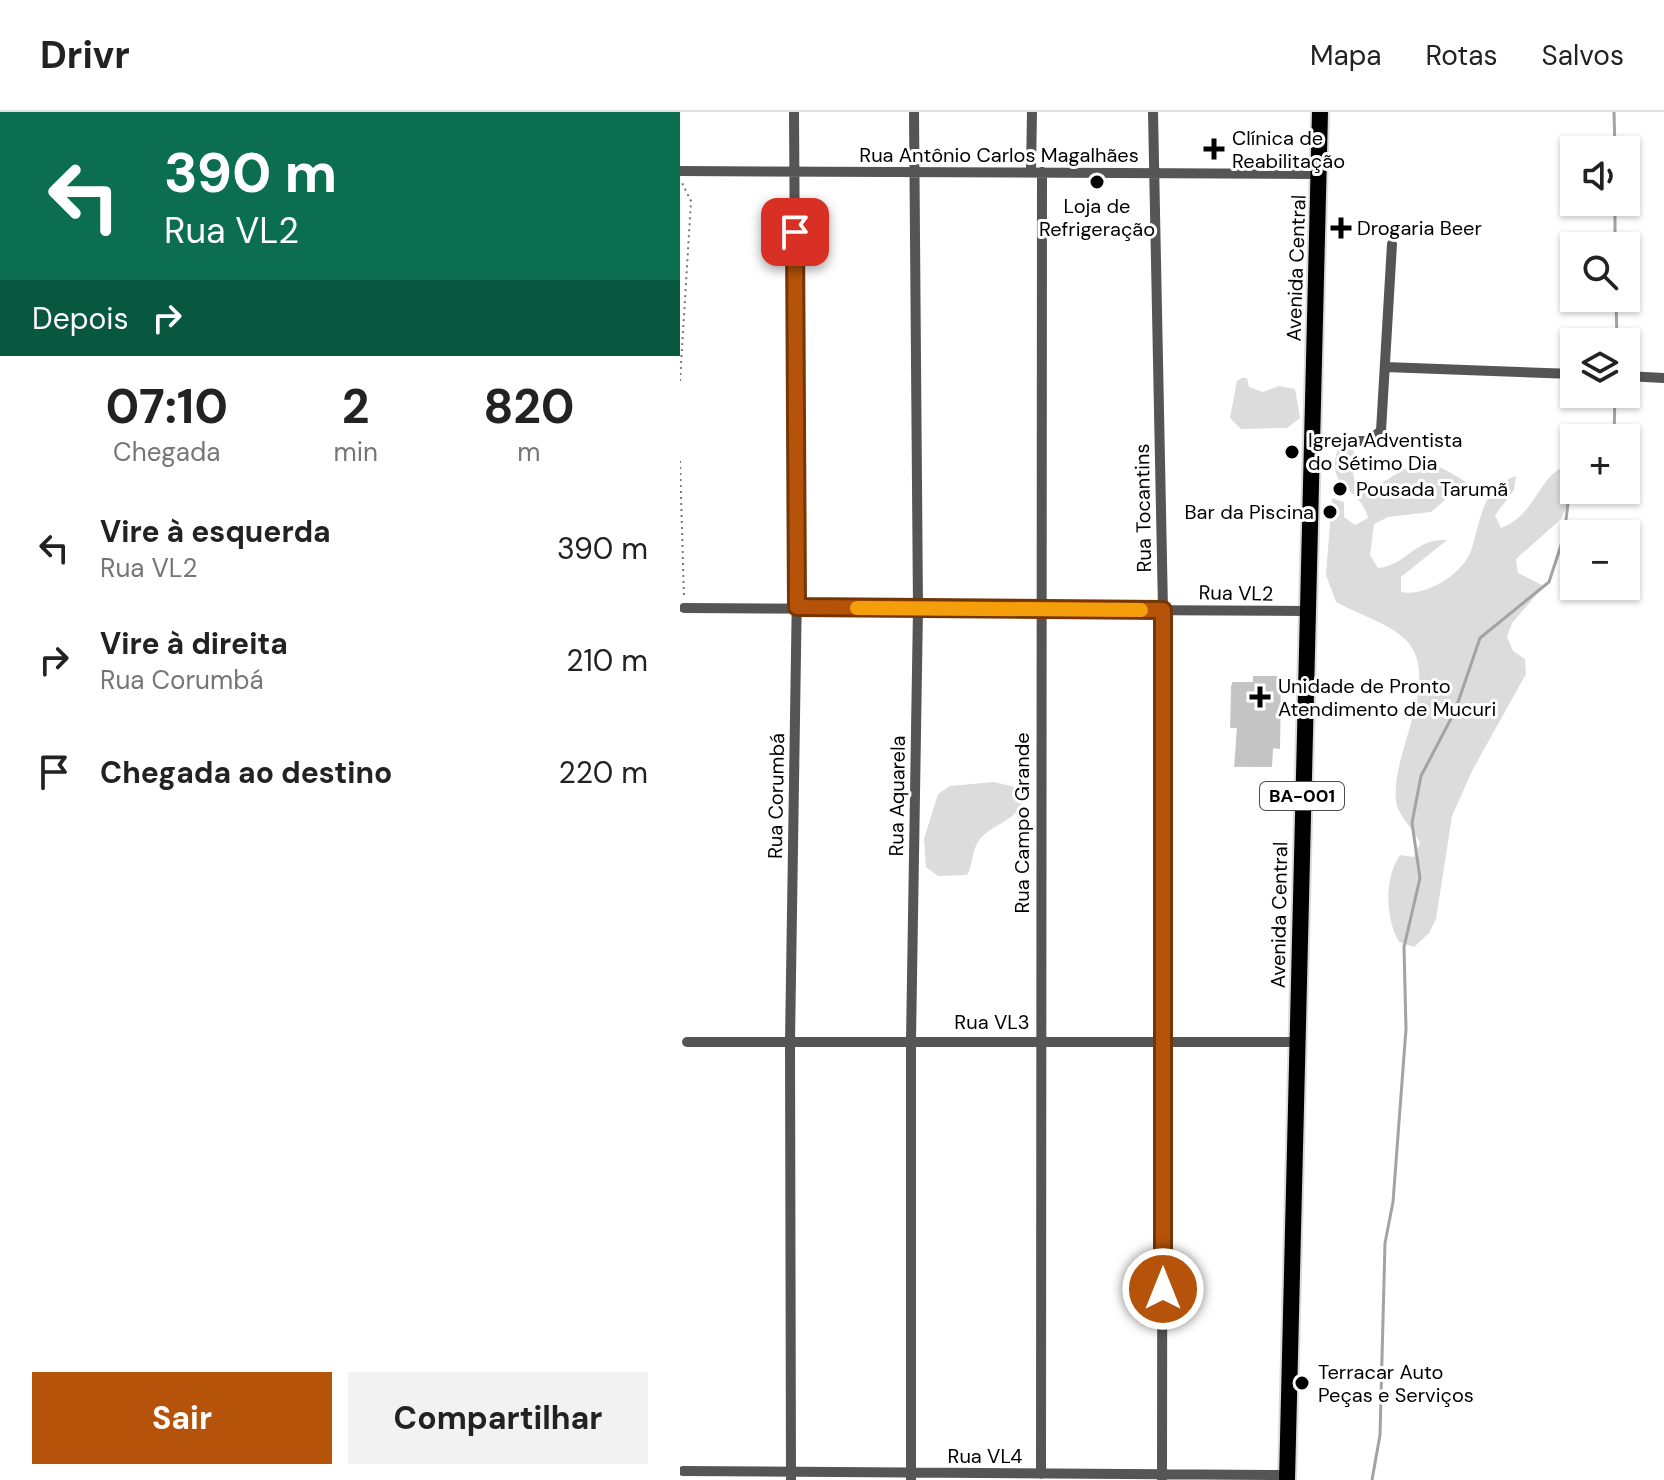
<!DOCTYPE html>
<html lang="pt">
<meta charset="utf-8">
<style>
:root{--surface:#fff;--page:#f2f2f2;--text:#222;--muted:#767676;--line:#e0e0e0;--accent:#b45309}
body{margin:0;font-family:"DM Sans",sans-serif;background:var(--page);color:var(--text);height:100vh;display:flex;flex-direction:column;font-size:30px;white-space:nowrap}
*{box-sizing:border-box;margin:0}
p{font-size:26px;color:var(--muted)}
.icon{flex:none;width:44px;height:44px;fill:none;stroke:currentColor;stroke-width:2;stroke-linecap:round;stroke-linejoin:round}
.map{position:relative;flex:1;overflow:hidden}
.panel{display:flex;flex-direction:column;background:var(--surface);width:680px}
.panel>*{flex:none}
.guide{background:#0b6e4f;color:#fff;overflow:hidden}
.controls{position:absolute;left:880px;top:24px;display:grid;gap:16px}
.controls a{display:grid;place-items:center;width:80px;height:80px;border-radius:0px;background:var(--surface);box-shadow:0 2px 6px #0004;font-size:40px}
.pin{position:absolute;display:grid;place-items:center;width:68px;height:68px;color:#fff;margin:-34px;border-radius:16px;box-shadow:0 4px 12px #0006}
.me{position:absolute;width:88px;margin:-44px;rotate:0deg;stroke-linejoin:round;filter:drop-shadow(0 0 6px #0008)}
.turn{display:flex;align-items:center;gap:28px;height:168px;padding:0 32px;font-size:36px}
.turn .icon{width:104px;height:104px;stroke-width:2.5}
.turn b{display:block;font-size:56px;line-height:68px}
.then{display:flex;align-items:center;height:76px;padding:0 32px;background:#0003;gap:16px;font-size:30px}
.eta{display:flex;justify-content:space-evenly;align-items:center;height:136px;text-align:center}
.eta b{font-size:48px;font-weight:700;line-height:56px}
.primary-button{display:flex;gap:16px;margin-top:auto;padding:16px 32px}
.primary-button a{flex:1;height:92px;border-radius:0px;background:var(--accent);color:#fff;font-size:32px;font-weight:700;line-height:92px;text-align:center}
.primary-button a+a{background:var(--page);color:var(--text)}
ul{padding:0;list-style:none}
li{display:flex;align-items:center;gap:24px;height:112px;padding:0 32px}
li div{flex:1}
li b{display:block;font-size:30px}
li em{font-style:normal}
header{display:flex;align-items:center;gap:48px;box-sizing:border-box;height:112px;padding:0 40px;background:var(--surface);border-bottom:2px solid var(--line)}
header strong{font-size:38px}
nav{display:flex;gap:44px;margin-inline-start:auto;font-size:28px}
main{display:flex;flex:1;min-height:0}
.map>svg:first-child{display:block}
</style>
<header>
<strong>Drivr</strong>
<nav><a>Mapa</a><a>Rotas</a><a>Salvos</a></nav>
</header>
<main>
<section class="panel">
<div class="guide">
<div class="turn"><svg class="icon" aria-label="left" viewBox="0 0 24 24"><path d="M17 20v-9H6M10 6l-5 5 5 5"/></svg><div><b>390 m</b>Rua VL2</div></div>
<div class="then">Depois<svg class="icon" aria-label="right" viewBox="0 0 24 24"><path d="M7 20v-9h11M14 6l5 5-5 5"/></svg></div>
</div>
<div class="eta">
<div><b>07:10</b><p>Chegada</p></div>
<div><b>2</b><p>min</p></div>
<div><b>820</b><p>m</p></div>
</div>
<ul>
<li><svg class="icon" aria-label="left" viewBox="0 0 24 24"><path d="M17 20v-9H6M10 6l-5 5 5 5"/></svg><div><b>Vire à esquerda</b><p>Rua VL2</p></div><em>390 m</em></li>
<li><svg class="icon" aria-label="right" viewBox="0 0 24 24"><path d="M7 20v-9h11M14 6l5 5-5 5"/></svg><div><b>Vire à direita</b><p>Rua Corumbá</p></div><em>210 m</em></li>
<li><svg class="icon" aria-label="arrive" viewBox="0 0 24 24"><path d="M6 21V4h12l-3 4 3 4H6"/></svg><div><b>Chegada ao destino</b></div><em>220 m</em></li>
</ul>
<div class="primary-button"><a>Sair</a><a>Compartilhar</a></div>
</section>
<div class="map">
<svg width="984" height="1368" viewBox="0 0 984 1368">
<rect width="100%" height="100%" fill="#fff"/>
<!-- green -->
<path fill="#dcdcdc" d="M562 266H567L569 275 583 280 599 274 615 277 620 306 607 316 561 317 550 306 557 269Z
M672 329C676 344 671 356 675 371L690 378C736 352 736 338 786 370L751 400 708 405 694 412 690 443 698 456C729 452 734 426 767 428L721 465V480C746 485 784 462 792 436 801 406 802 376 836 364L834 378 815 403 821 416C859 402 859 356 894 352L895 378 881 407 836 447 838 461 864 474 832 511 827 525 833 539 845 547 846 562 793 657 772 704 756 807 749 821 734 835 719 830C705 805 704 767 720 743L734 745 740 731C734 717 718 704 716 689 710 642 763 567 726 528 709 511 677 502 656 490L646 463 652 386 664 390V405L675 413 688 406C679 371 643 380 659 333Z
M314 670 344 677C344 709 318 707 300 727 291 738 294 752 287 763L258 764 246 755 244 727 258 682 270 674Z"/>
<!-- shadow -->
<path fill="#0003" d="M574 566 598 636 591 637 589 655H554L557 616H550L551 573 572 572Z"/>
<g fill="none" stroke-linecap="round" stroke-linejoin="round">
<!-- stream -->
<path stroke="#a3a3a3" stroke-width="3" d="M934 0 935 38
M935 90V134
M936 186 937 230
M934 326 935 282
M692 1368 700 1323 705 1131 713 1090 726 917 724 835 740 766 732 711 741 664 775 599 800 526 869 470 884 424 890 375 894 374"/>
</g>
<!-- building -->
<path fill="#c4c4c4" d="M573 564H601L600 637 593 636 592 655 555 654 557 615H551L552 570H573Z"/>
<g fill="none" stroke-linecap="round" stroke-linejoin="round">
<defs>
<path id="primary" d="M607 1368 640 0"/>
</defs>
<!-- primary casing -->
<use href="#primary" stroke="#dbdbdb" stroke-width="20"/>
<!-- path -->
<path stroke="#777" stroke-width="2" stroke-dasharray="2 4" stroke-linecap="butt" d="M0 269 11 89 1 69
M0 349 4 486"/>
<!-- street -->
<path stroke="#555" stroke-width="10" d="M473 0 483 498 482 1368
M0 59 638 62
M351 60 352 0
M705 255 894 262
M946 264 984 266
M631 329H688L701 319 712 132
M4 496 627 499
M7 930H617
M3 1359 607 1363
M361 1362 362 60
M111 1368 110 929 117 477 114 0
M231 1368V928L238 497 234 0"/>
<!-- primary -->
<use href="#primary" stroke="#000" stroke-width="16"/>
</g>
<g fill="none" stroke-linecap="round" stroke-linejoin="round">
<defs>
<path id="route" d="M115 120 117 495 483 498V1177"/>
</defs>
<!-- route casing -->
<use href="#route" stroke="#753606" stroke-width="20"/>
<!-- route -->
<use href="#route" stroke="#b45309" stroke-width="14"/>
<!-- slow -->
<path stroke="#f59e0b" stroke-width="14" d="M177 496 461 498"/>
</g>
<!-- markers -->
<g fill="#000" stroke="#fff" stroke-width="3">
<path d="M530 25h8v8h8v8h-8v8h-8v-8h-8v-8h8z"/>
<circle cx="417" cy="70" r="8"/>
<path d="M657 104h8v8h8v8h-8v8h-8v-8h-8v-8h8z"/>
<circle cx="612" cy="340" r="8"/>
<circle cx="660" cy="377" r="8"/>
<circle cx="650" cy="400" r="8"/>
<path d="M576 573h8v8h8v8h-8v8h-8v-8h-8v-8h8z"/>
<circle cx="622" cy="1271" r="8"/>
</g>
<g text-anchor="middle" dominant-baseline="central" stroke-width="6" stroke-linejoin="round" paint-order="stroke">
<!-- shield labels -->
<rect fill="#fff" stroke="#4c4c4c" stroke-width="2" x="580" y="670" width="84" height="28" rx="6"/>
<g font-size="18" font-weight="bold" fill="#000">
<text x="622" y="684">BA-001</text>
</g>
<!-- poi labels -->
<g font-size="20" fill="#000" stroke="#fff" text-anchor="start">
<text x="552" y="26">Clínica de<tspan x="552" dy="23">Reabilitação</tspan></text>
<text x="417" y="94" text-anchor="middle">Loja de<tspan x="417" dy="23">Refrigeração</tspan></text>
<text x="677" y="116">Drogaria Beer</text>
<text x="628" y="328">Igreja Adventista<tspan x="628" dy="23">do Sétimo Dia</tspan></text>
<text x="676" y="377">Pousada Tarumã</text>
<text x="634" y="400" text-anchor="end">Bar da Piscina</text>
<text x="598" y="574">Unidade de Pronto<tspan x="598" dy="23">Atendimento de Mucuri</tspan></text>
<text x="638" y="1260">Terracar Auto<tspan x="638" dy="23">Peças e Serviços</tspan></text>
</g>
<!-- street labels -->
<g font-size="20" fill="#000" stroke="#fff">
<text x="319" y="43">Rua Antônio Carlos Magalhães</text>
<text transform="translate(616 156) rotate(-88)">Avenida Central</text>
<text transform="translate(463 396) rotate(-91)">Rua Tocantins</text>
<text transform="translate(556 481) rotate(1)">Rua VL2</text>
<text transform="translate(96 684) rotate(-89)">Rua Corumbá</text>
<text transform="translate(217 684) rotate(-89)">Rua Aquarela</text>
<text transform="translate(342 711) rotate(-90)">Rua Campo Grande</text>
<text transform="translate(599 803) rotate(-89)">Avenida Central</text>
<text x="312" y="910">Rua VL3</text>
<text x="305" y="1344">Rua VL4</text>
</g>
</g>
</svg>
<div class="controls">
<a><svg class="icon" aria-label="sound" viewBox="0 0 24 24"><path d="M4 9h4l5-4v14l-5-4H4zM17 9q2 3 0 6"/></svg></a>
<a><svg class="icon" aria-label="search" viewBox="0 0 24 24"><circle cx="10" cy="10" r="6"/><path d="M15 15l6 6"/></svg></a>
<a><svg class="icon" aria-label="layers" viewBox="0 0 24 24"><path d="M12 4l9 5-9 5-9-5zM3 14l9 5 9-5"/></svg></a>
<a>+</a>
<a>−</a>
</div>
<div class="pin" style="left:115px;top:120px;background:#d93025"><svg class="icon" aria-label="arrive" viewBox="0 0 24 24"><path d="M6 21V4h12l-3 4 3 4H6"/></svg></div>
<svg class="me" style="left:483px;top:1177px" viewBox="-20 -20 40 40"><circle r="17" fill="#b45309" stroke="#fff" stroke-width="3"/><path d="M0-11L8 9 0 5-8 9z" fill="#fff"/></svg>
</div>
</main>
